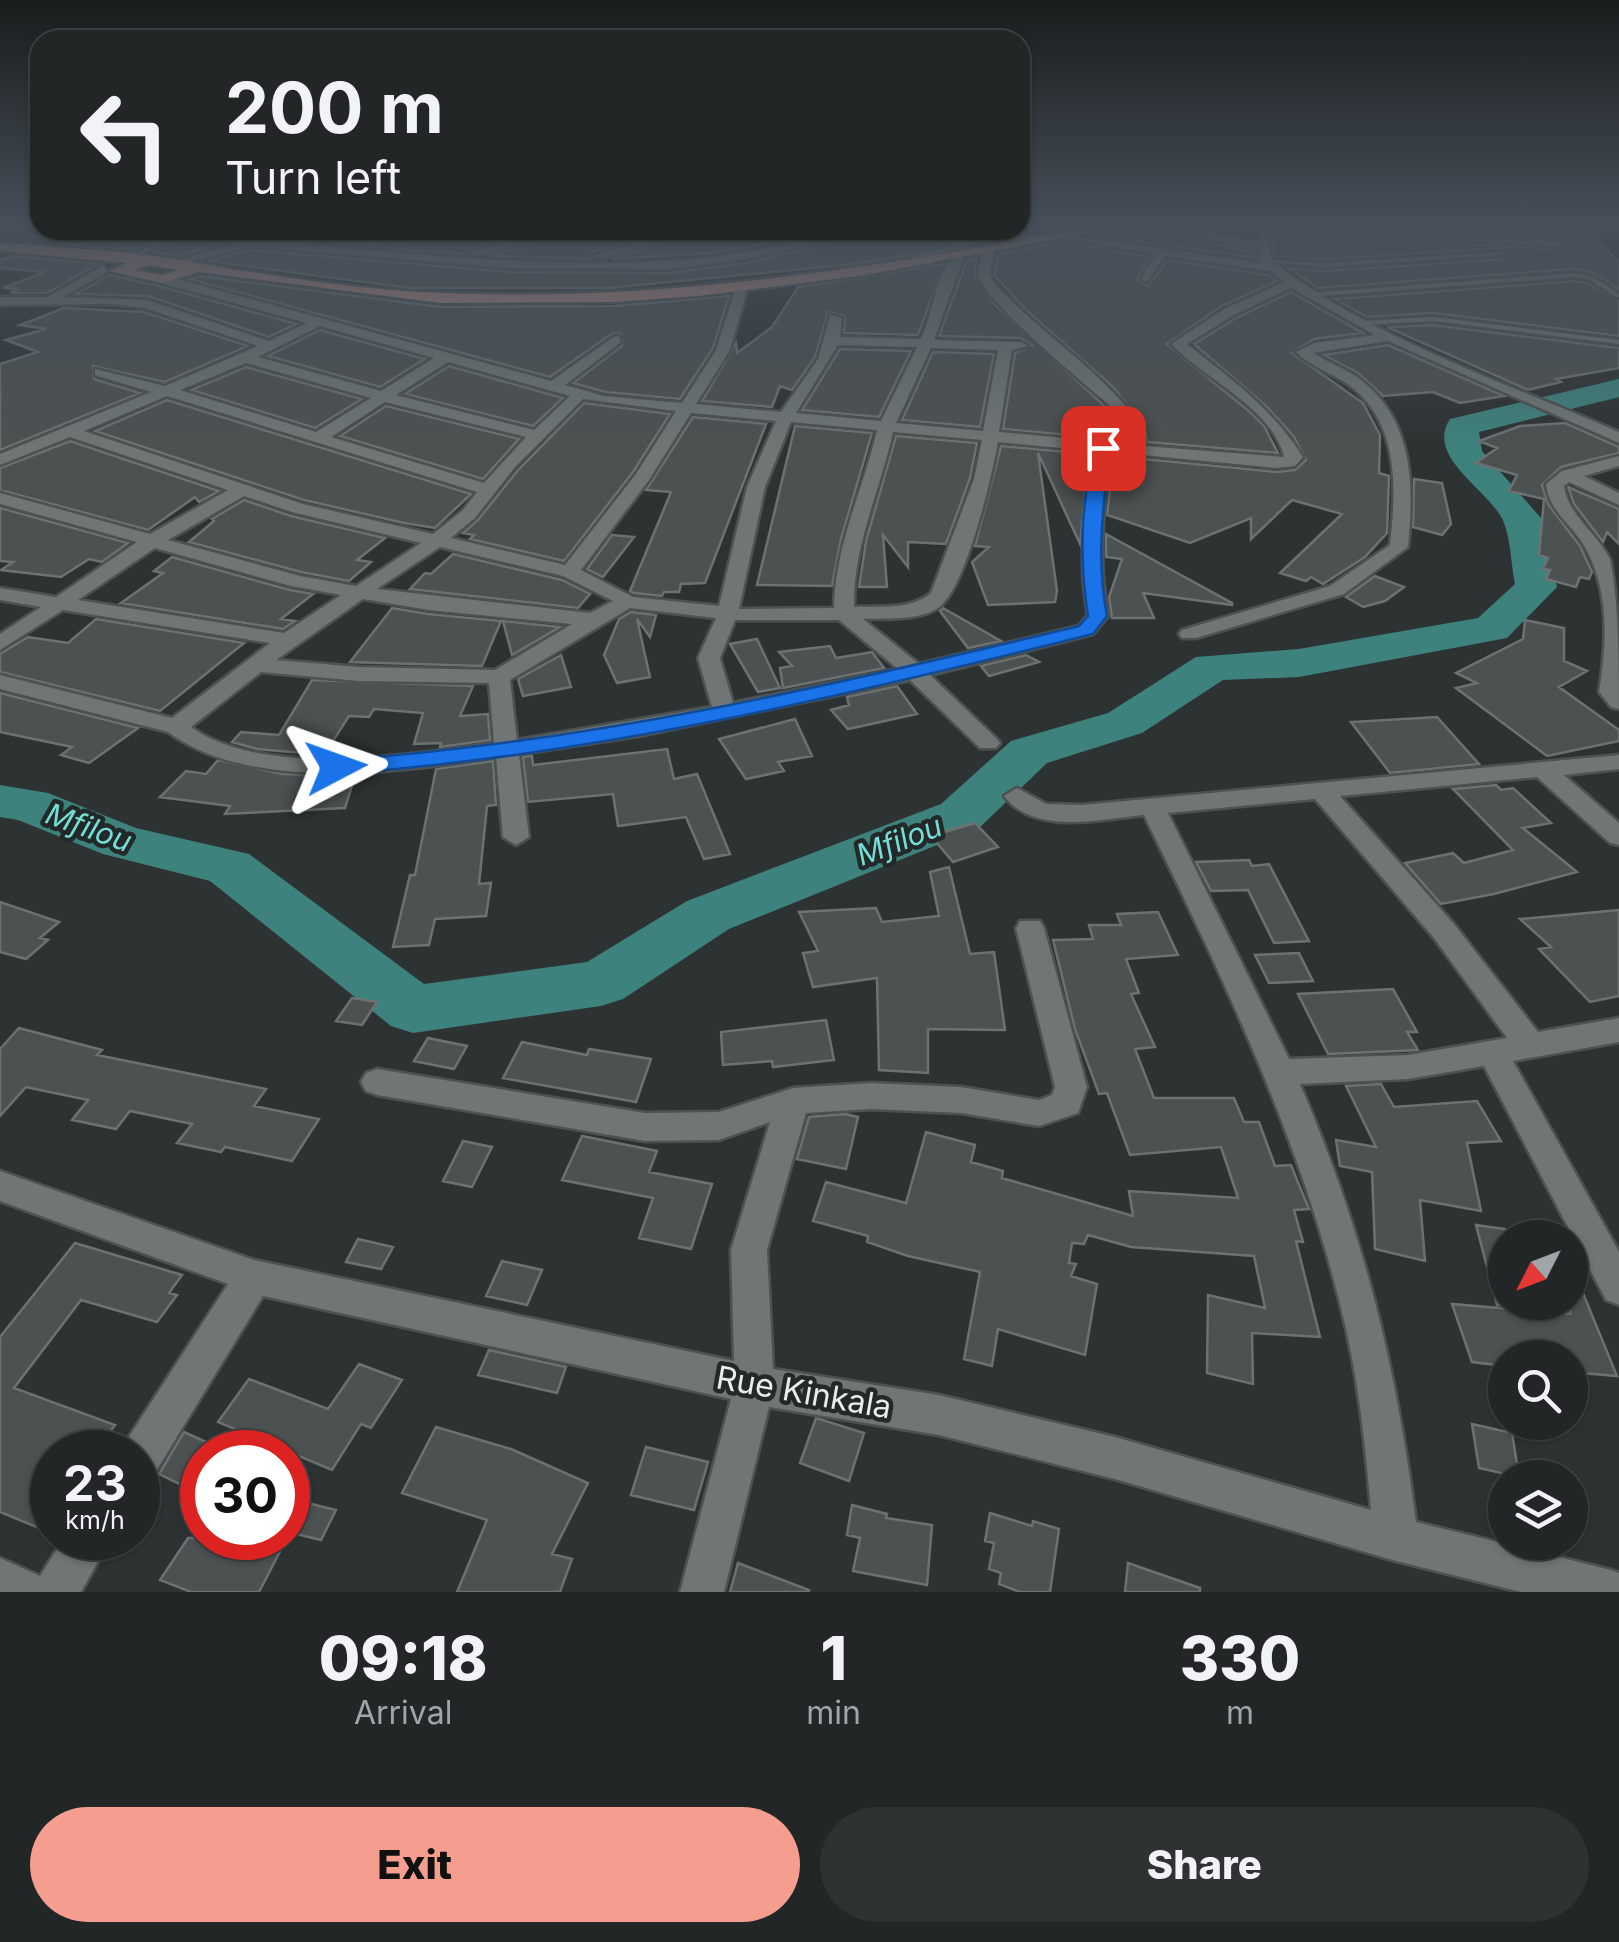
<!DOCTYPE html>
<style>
:root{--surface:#222626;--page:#2e3232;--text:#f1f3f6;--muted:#a2a5a7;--line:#3f4343;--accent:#f59d8f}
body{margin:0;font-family:Inter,sans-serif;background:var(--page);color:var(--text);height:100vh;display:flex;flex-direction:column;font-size:38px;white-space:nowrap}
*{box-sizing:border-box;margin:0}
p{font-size:32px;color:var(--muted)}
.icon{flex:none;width:55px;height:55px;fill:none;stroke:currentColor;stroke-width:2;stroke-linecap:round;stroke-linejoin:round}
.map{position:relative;height:1592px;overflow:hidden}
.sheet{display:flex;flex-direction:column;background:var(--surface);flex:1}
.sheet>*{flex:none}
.hud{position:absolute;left:30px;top:30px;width:1000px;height:210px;border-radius:30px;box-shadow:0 2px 8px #0004,0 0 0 2px var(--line);background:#222626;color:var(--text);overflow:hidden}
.needle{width:65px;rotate:228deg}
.tools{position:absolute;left:1488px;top:1220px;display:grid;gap:20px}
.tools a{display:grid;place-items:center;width:100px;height:100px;border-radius:50%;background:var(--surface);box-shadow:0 2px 8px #0004,0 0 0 2px var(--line);font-size:50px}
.speed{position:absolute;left:30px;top:1430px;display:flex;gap:20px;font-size:50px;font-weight:700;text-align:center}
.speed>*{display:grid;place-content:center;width:130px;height:130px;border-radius:50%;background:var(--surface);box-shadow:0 2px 8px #0004,0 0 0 2px var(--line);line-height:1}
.speed small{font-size:25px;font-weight:400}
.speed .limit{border:15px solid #d22;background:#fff;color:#111}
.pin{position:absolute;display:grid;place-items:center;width:85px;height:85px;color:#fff;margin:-42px;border-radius:20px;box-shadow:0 5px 15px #0006}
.me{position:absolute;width:110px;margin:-55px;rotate:86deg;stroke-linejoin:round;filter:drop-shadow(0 0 8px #0008)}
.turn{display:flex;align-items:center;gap:35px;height:210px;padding:0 30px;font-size:45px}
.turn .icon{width:130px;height:130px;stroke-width:2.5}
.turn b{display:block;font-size:70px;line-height:85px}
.eta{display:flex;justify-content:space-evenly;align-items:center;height:170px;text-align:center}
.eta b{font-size:60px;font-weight:800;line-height:70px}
.button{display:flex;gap:20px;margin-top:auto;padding:20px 30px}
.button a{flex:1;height:115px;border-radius:60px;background:var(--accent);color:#111;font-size:40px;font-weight:800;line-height:115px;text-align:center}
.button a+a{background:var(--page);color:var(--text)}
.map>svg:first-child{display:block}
</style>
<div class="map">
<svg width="1619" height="1592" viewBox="0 0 1619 1592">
<rect width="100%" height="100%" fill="#2d3232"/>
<!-- green -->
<path fill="#1d4543" d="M1619 377V399L1565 407 1547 399Z"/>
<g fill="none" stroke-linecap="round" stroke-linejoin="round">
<!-- river -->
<path fill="#3e827d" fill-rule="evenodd" d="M1619 379V397L1479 432 1482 451 1541 518 1557 587 1507 638 1299 677 1223 680 1142 733 1047 763 979 828 729 929 623 999 601 1006 413 1033 391 1026 210 881 103 854 18 820 0 817V785L48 793 136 828 249 854 424 984 587 962 687 901 941 804 1011 741 1108 713 1196 657 1299 649 1478 618 1515 584C1511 565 1511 541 1504 523 1493 492 1424 458 1450 419Z"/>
</g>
<!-- building -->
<path fill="#4c5151" stroke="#6c7171" stroke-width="2.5" d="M1128 226 1255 252 1256 258 1096 235Z
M1339 226H1568L1576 236 1593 237 1619 262V290L1595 274 1575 269 1318 288 1288 268 1325 271 1504 259 1508 255 1502 248 1325 259 1275 257 1273 246 1278 233 1562 250 1569 245 1562 238Z
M85 230H171L135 250 49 243Z
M184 230H405L360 245 259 232 178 256 154 252 181 239Z
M443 230H536L467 249 464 254 386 248Z
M573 230H666L592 252 591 259 489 256Z
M701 230H837L714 253 612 259Z
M881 230H988L909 255 853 264 608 288H409L208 261 249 250 510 272 668 273 746 263Z
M1062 242 1150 257 1137 279 1148 286 1168 260 1269 275 1277 281 1222 306 1167 344 1250 412 1264 426 1278 453 1147 442 1144 428 1114 388 1025 309 994 275 998 254Z
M12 256 98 264 47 293H10L19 289 3 288 45 272 0 268V260Z
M977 258 975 274 994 304 1112 413 1123 428 1125 440 1003 429 1015 353 1032 345 1021 338 939 336 967 260Z
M944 264 918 335 844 333 845 316 828 312 815 357 792 390 780 386 772 407 702 401 736 343 737 353 772 327 798 287Z
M110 275 159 286 296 324 269 337 148 296 76 294Z
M199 276 441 307 614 306 729 296 713 348 680 399 605 392 573 383 622 346 621 333H613L550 377 190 279Z
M1575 281 1588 283 1619 301V336L1433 313 1367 317 1335 299Z
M1291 292 1363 333 1314 339 1292 353 1363 403 1380 435 1379 473 1389 476 1387 533 1365 557 1323 584 1311 577 1306 581 1280 573 1342 514 1292 500 1251 539V518L1190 543 1107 515 1114 456 1276 472 1295 470 1306 460 1294 437 1267 407 1194 344 1236 318Z
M64 308 144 312 248 346 165 382 93 366 94 379 140 393 0 450V364L38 352 6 340 46 329 20 325Z
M1433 325 1619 348V368L1556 379 1561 382 1528 390 1387 327Z
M320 330 425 359 380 387 268 356Z
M1388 345 1504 396 1460 403 1433 392 1383 396 1358 373 1324 355Z
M840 349 911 351 879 417 802 410Z
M933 352 994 354 980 427 902 420Z
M449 366 563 398 533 426 405 394Z
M246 367 362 399 315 428 191 390Z
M167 400 471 494 435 528 404 523 304 500 95 431Z
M584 403 670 414 633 472 564 561 470 539 474 535 463 533 478 520 518 470Z
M386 406 519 439 483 479 340 436Z
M693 417 766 424 705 583 681 584 679 592H664L662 596 634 593 630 591 671 492 646 490Z
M1565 423 1619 447V453L1561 467 1542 485 1548 504 1580 546 1592 572 1589 579 1580 577 1576 587 1546 579 1550 570 1543 569 1548 558 1539 555 1544 499 1509 491 1517 475 1476 463 1497 448 1479 441 1520 426Z
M795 426 872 433 841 539 832 586 757 585Z
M896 436 977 443 970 478 946 544 908 542V567L883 535 887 587H859L866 541Z
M70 441 219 491 199 502 195 497 148 530 0 490V468Z
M1001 446 1090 454 1080 544 1038 453 1057 591 1055 602 988 605 972 562 989 547 975 546Z
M1414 479 1442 483 1451 524 1442 535 1413 527Z
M1568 487 1619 509V544L1607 532 1603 542 1574 504Z
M244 500 291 516 385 538 357 560 371 562 349 581 301 572 189 542 214 521 212 519Z
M0 508 128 543 102 562 89 559 61 577 1 570 13 562 0 561Z
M1106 534 1232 603V605L1143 593 1154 618H1112L1109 597 1122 559 1106 557Z
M612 535 634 537 603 577 587 569Z
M453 554 562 580 590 594 578 608 410 589 425 573 431 574Z
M172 557 290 590 313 594 281 619 295 621 283 629 121 603 163 573 154 571Z
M1375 576 1404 587 1385 601 1363 607 1346 597Z
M392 608 428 614 501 621 482 666 350 662Z
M943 608 1001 641 968 648 940 611Z
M631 612 656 615 650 637 637 619 650 677 617 683 604 655 619 619Z
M96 619 244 643 160 711 0 672V654L28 637 68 643Z
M1525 620 1564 628V661L1587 671 1559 687 1619 730V741L1547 756 1456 688 1477 683 1456 673 1523 639Z
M503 621 560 627 512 655Z
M757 639 780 688 758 692 730 644Z
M830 646 836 658 872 652 884 668 783 688 780 668 792 666 779 652Z
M561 655 571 687 523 696 518 679Z
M1026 655 1039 662 989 676 981 666Z
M312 680 473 686 460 716 488 714 490 740 440 747 441 743 414 744 423 713 374 709 369 717 349 716 324 755 257 749 232 742 241 732 279 735Z
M897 686 917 714 848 729 831 710 849 705 847 697Z
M0 693 138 728 89 763 61 755 72 747 0 732Z
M1437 717 1479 764 1390 773 1351 722Z
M795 719 812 756 778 762 784 771 746 779 719 739Z
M667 749 674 779 697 774 730 854 704 859 686 817 618 826 613 794 528 802 523 757 532 756 533 765Z
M218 760 282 774 355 776 345 808 225 814 230 806 160 797 186 771 206 774Z
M493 761 496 805 487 806 479 884 491 883 486 916 435 919 429 945 393 947 410 875H415L436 769Z
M1496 785 1501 790 1513 788 1551 823 1523 828 1577 872 1494 894 1441 904 1405 863 1453 853 1464 863 1513 850 1453 789Z
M975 823 998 847 953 862 931 836Z
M1249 860 1252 866 1269 864 1309 941 1274 943 1248 890 1211 891 1196 862Z
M949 867 970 954 994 952 1005 1030 928 1029V1073L879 1070 877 978 813 987 803 953 818 951 799 912 876 908 882 922 939 916 930 872Z
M0 902 59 922 40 938 48 940 26 959 0 952Z
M1619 910V996L1590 1002 1539 949 1551 947 1520 919Z
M1158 912 1178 955 1126 959 1139 993 1131 994 1155 1047 1135 1049 1154 1098H1234L1244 1122H1259L1275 1166 1291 1165 1309 1209 1294 1210 1303 1242 1296 1241 1320 1337 1252 1333 1253 1384 1207 1373 1208 1295 1265 1308 1254 1256 1131 1247 1088 1235 1084 1244 1072 1243 1069 1263 1076 1264 1071 1276 1097 1284 1085 1355 998 1329 992 1366 964 1359 980 1272 908 1256 867 1242 868 1236 813 1221 826 1182 906 1203 926 1132 975 1145 971 1162 1003 1171 1002 1178 1133 1216 1129 1191 1238 1198 1221 1147 1130 1155 1107 1093 1099 1094 1075 1029 1053 940 1093 939 1089 925H1121L1117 914Z
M1299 953 1313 981 1269 983 1255 955Z
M1393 989 1417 1032H1407L1418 1050 1328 1054 1298 994Z
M352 998 377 1002 362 1025 336 1021Z
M826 1020 834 1060 773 1067 772 1061 723 1065 721 1032Z
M19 1028 102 1050 97 1055 266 1089 254 1106 319 1119 292 1161 225 1147 221 1152 177 1143 192 1124 130 1111 116 1129 72 1120 88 1100 26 1087 0 1116V1049Z
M428 1038 467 1046 454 1069 414 1061Z
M522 1042 587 1055 589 1049 651 1059 636 1102 503 1078Z
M1381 1084 1394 1107 1477 1101 1501 1141 1467 1143 1481 1211 1420 1200 1425 1261 1375 1249 1372 1172 1340 1166 1336 1140 1376 1147 1346 1086Z
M845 1114 858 1117 846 1169 797 1159 809 1117Z
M582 1136 657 1151 649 1172 712 1184 691 1249 639 1238 653 1198 562 1180Z
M463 1141 492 1147 472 1187 443 1181Z
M1476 1225 1505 1229V1304L1497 1305Z
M358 1239 393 1247 381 1269 346 1262Z
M75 1243 182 1275 169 1293 177 1295 157 1322 81 1300 14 1388 115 1425 94 1452H52V1509L39 1528 0 1512V1337Z
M502 1261 542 1270 527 1305 486 1296Z
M1571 1264 1617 1376 1570 1372V1358H1505V1366L1472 1362 1452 1304 1570 1314Z
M489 1350 566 1367 557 1393 478 1375Z
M359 1364 402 1380 371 1428 361 1424 332 1470 218 1422 249 1379 328 1409Z
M816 1418 864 1433 849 1481 800 1463Z
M1472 1424 1512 1433 1519 1477 1479 1468Z
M436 1427 511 1449 588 1483 552 1554 572 1559 560 1592H457L487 1520 402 1493Z
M184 1432 217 1447 213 1452H202V1495L159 1474Z
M646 1447 708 1462 694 1510 631 1495Z
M288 1498 336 1510 321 1540 288 1532Z
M852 1505 887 1514 886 1518 932 1525 927 1585 853 1571 860 1538 847 1535Z
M990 1513 1032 1526 1033 1521 1059 1529 1050 1592H1020L999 1584 1001 1573 989 1569 994 1543 985 1541Z
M188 1538H287L259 1592H191L160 1580Z
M738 1563 809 1590V1592H730Z
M1128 1563 1200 1588V1592H1125Z"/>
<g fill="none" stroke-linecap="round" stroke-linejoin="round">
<defs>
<path id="lane" d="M1269 226 1562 242 1565 244 1562 246 1271 229Z
M175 230H181L179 236 128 261 123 260 174 234Z
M1502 252 1504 255 1325 267 1263 262 1266 260 1325 263Z
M1575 273 1593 277 1619 294V297H1615L1589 279 1575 277 1308 297 1305 295 1308 293Z
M1433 317 1619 340V344L1433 321 1363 325 1360 323 1363 321Z"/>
<path id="street" d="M1142 226H1166L1259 242 1267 226H1277L1269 246 1272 261C1373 339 1502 381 1619 432V443L1388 341 1313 353C1329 363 1347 369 1361 380 1414 421 1414 486 1408 547L1344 594 1196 638H1182L1179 634 1182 630 1330 586 1390 545C1396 488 1400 423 1349 385 1332 373 1311 367 1296 352L1315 343 1375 335 1291 288 1234 315 1187 344C1231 379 1273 409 1303 457L1295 466 1276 468 1111 452C1103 509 1097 559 1108 616L1093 634 930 675 996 738 1000 743 996 748H980L910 680 638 736 519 754 529 837 516 845 503 837 496 757C399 772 251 793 168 732L0 689V675L172 718 270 643 63 610 0 650V634L41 607 0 600V588L56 597 137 542 0 504V493L150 534 228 490 70 437 0 465V454L151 392 95 375V369L165 386 258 346 145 308 113 304 0 305V297H48L104 265 108 272 62 297 147 300 269 341 307 323 158 282 162 275 551 381 615 336 620 337V343L565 385 604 396 682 403 716 350 735 290 741 286 747 290 730 350 696 404 781 412 818 359 830 315 842 318 840 337 921 339C933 314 936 269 958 253L964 256 934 340 1021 342 1028 346 1012 350 999 432 1129 444 1127 427 1115 410C1091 389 979 298 978 273 978 266 982 257 983 250L989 247 995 250C993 257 990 267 990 273 991 283 1003 292 1009 298 1036 329 1151 408 1144 446L1284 457C1273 409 1205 379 1171 344L1224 309 1284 282 1271 271 1166 256 1147 282 1141 278 1156 254 1057 237 1063 234 1261 263 1258 249ZM320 326 434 358 381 391 258 357ZM838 345 917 347 881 421 796 413ZM931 348 998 350 983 431 896 423ZM448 362 570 396 534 430 396 395ZM246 363 371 398 316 432 180 390ZM167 396 477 492 463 510 433 534 303 504 84 431ZM583 399 676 411 636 474 565 565 451 538 475 518 515 467ZM385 402 526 437 484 483 331 437ZM691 413 776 421 747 487 719 606 633 597 581 570 649 480ZM791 422 877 430C863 491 835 544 834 608L739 609 765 487ZM893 432 982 440 974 479 931 593C911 610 880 606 854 607 853 545 880 492 893 432ZM998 442 1094 451C1086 508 1077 558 1088 615L1079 626 919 664 863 619C886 618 919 621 938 608 966 589 992 476 998 442ZM244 496 292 512 421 543 356 586 300 576 168 540ZM440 547 563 576 613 601 590 613 377 589ZM155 548 291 586 341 595 284 633 78 600ZM363 599 429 610 572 624 495 670 359 667 276 660ZM630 608 716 618 698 658 712 707 517 740 510 680ZM735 620H839L898 669 733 703 720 658ZM261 672 359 681 489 683 494 743C411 756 262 778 191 727Z
M419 230H439L370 248 364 245Z
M550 230H569L474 256 468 253Z
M679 230H697L603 258 593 256Z
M855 230H877L745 259 668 269 510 268 249 246 174 267 168 263 260 236 265 240C398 252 533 269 667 261 731 258 793 243 855 230Z
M1002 230H1021L928 257 934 262 928 266 912 256Z
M1619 456V466L1584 476 1619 493V505L1569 482 1564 486C1568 515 1597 533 1610 559 1619 601 1619 663 1619 709L1611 707 1599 692C1607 643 1610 588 1583 544 1570 523 1549 511 1546 484L1562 471Z
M1619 755V769L1564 775 1619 823V845L1610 843 1537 777 1340 796 1454 924 1538 1032 1619 1018V1042L1513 1061 1619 1252V1305L1606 1300 1484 1066 1408 1079 1300 1084C1363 1231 1396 1364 1416 1522L1611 1570 1619 1573V1592H1521L1396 1561 1115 1479 939 1435 769 1407 724 1592H680L731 1399 263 1296 153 1476 138 1482V1452H121L123 1446 228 1284 0 1201V1171L254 1260 734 1361 731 1250 770 1122 719 1140 645 1141 377 1095 366 1091 361 1082 366 1073 377 1069 645 1113 719 1112 793 1088 871 1083 961 1087 1039 1100 1052 1095 1055 1087 1016 928 1020 921H1040L1044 928 1087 1087 1078 1113 1039 1126 961 1113 871 1109 806 1113 767 1250 773 1369 939 1395 1115 1437 1371 1510C1365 1442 1358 1374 1341 1308 1299 1135 1221 974 1144 815 1101 819 1034 836 1004 796L1017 788 1046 804 1082 805ZM1315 799 1434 938 1507 1038 1408 1055 1289 1059 1168 813Z
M64 1538H111L81 1592H0V1558L40 1576Z"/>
<path id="primary" d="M1097 226H1124L865 275 698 296 614 302 441 303 199 272 162 283 109 271 126 263 0 251V243C57 248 117 249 173 259 261 274 353 290 443 293 664 302 881 267 1097 226ZM148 265 179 270 162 275 134 270Z"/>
</defs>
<!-- lane casing -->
<use href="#lane" stroke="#4c5151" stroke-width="6"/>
<!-- street casing -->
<use href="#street" stroke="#4c5151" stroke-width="5"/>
<!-- primary casing -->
<use href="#primary" stroke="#4c5151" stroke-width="5"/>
<!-- lane -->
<use href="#lane" fill="#707675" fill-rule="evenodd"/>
<!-- street -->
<use href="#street" fill="#707675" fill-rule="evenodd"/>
<!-- primary -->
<use href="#primary" fill="#b68981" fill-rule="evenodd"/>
</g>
<!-- sky -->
<linearGradient id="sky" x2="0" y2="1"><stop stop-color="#191c1c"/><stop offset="0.5" stop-color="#464f5a"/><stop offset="1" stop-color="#464f5a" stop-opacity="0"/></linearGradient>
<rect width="1619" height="449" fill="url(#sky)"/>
<!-- route -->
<path fill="#1a73e8" stroke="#114b97" stroke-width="2.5" d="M1098 445 1110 448C1103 507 1096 558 1107 616L1093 634C845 696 592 756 336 774L325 767 336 760C588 743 835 685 1079 626L1088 616C1080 566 1079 493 1098 445Z"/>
<g text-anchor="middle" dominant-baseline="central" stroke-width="9" stroke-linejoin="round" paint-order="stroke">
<!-- water labels -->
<g font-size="30" font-style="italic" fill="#74ded6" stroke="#232828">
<text transform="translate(89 827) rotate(20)">Mfilou</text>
<text transform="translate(899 840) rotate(-21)">Mfilou</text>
</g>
<!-- near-street labels -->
<g font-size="32" fill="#eaedec" stroke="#232828">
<text transform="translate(804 1392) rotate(10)">Rue Kinkala</text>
</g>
</g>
</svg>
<div class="tools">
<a><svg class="needle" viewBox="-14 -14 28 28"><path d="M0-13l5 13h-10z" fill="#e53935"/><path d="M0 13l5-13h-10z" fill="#a2a5a7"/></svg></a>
<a><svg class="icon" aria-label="search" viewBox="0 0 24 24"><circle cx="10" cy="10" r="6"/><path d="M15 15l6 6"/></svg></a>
<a><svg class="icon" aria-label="layers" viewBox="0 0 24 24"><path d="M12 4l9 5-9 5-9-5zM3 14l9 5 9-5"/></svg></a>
</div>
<div class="speed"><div>23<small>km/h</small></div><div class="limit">30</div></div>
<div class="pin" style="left:1103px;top:448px;background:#d93025"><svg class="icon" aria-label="arrive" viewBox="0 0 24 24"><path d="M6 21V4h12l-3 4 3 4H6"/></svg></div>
<svg class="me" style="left:336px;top:767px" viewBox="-20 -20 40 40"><path d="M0-17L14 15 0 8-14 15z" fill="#1a73e8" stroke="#fff" stroke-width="4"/></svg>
<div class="hud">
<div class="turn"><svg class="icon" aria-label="left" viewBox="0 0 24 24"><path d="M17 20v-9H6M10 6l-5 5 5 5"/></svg><div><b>200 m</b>Turn left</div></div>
</div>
</div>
<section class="sheet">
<div class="eta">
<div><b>09:18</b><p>Arrival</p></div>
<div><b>1</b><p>min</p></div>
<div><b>330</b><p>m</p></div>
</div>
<div class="button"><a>Exit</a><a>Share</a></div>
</section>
